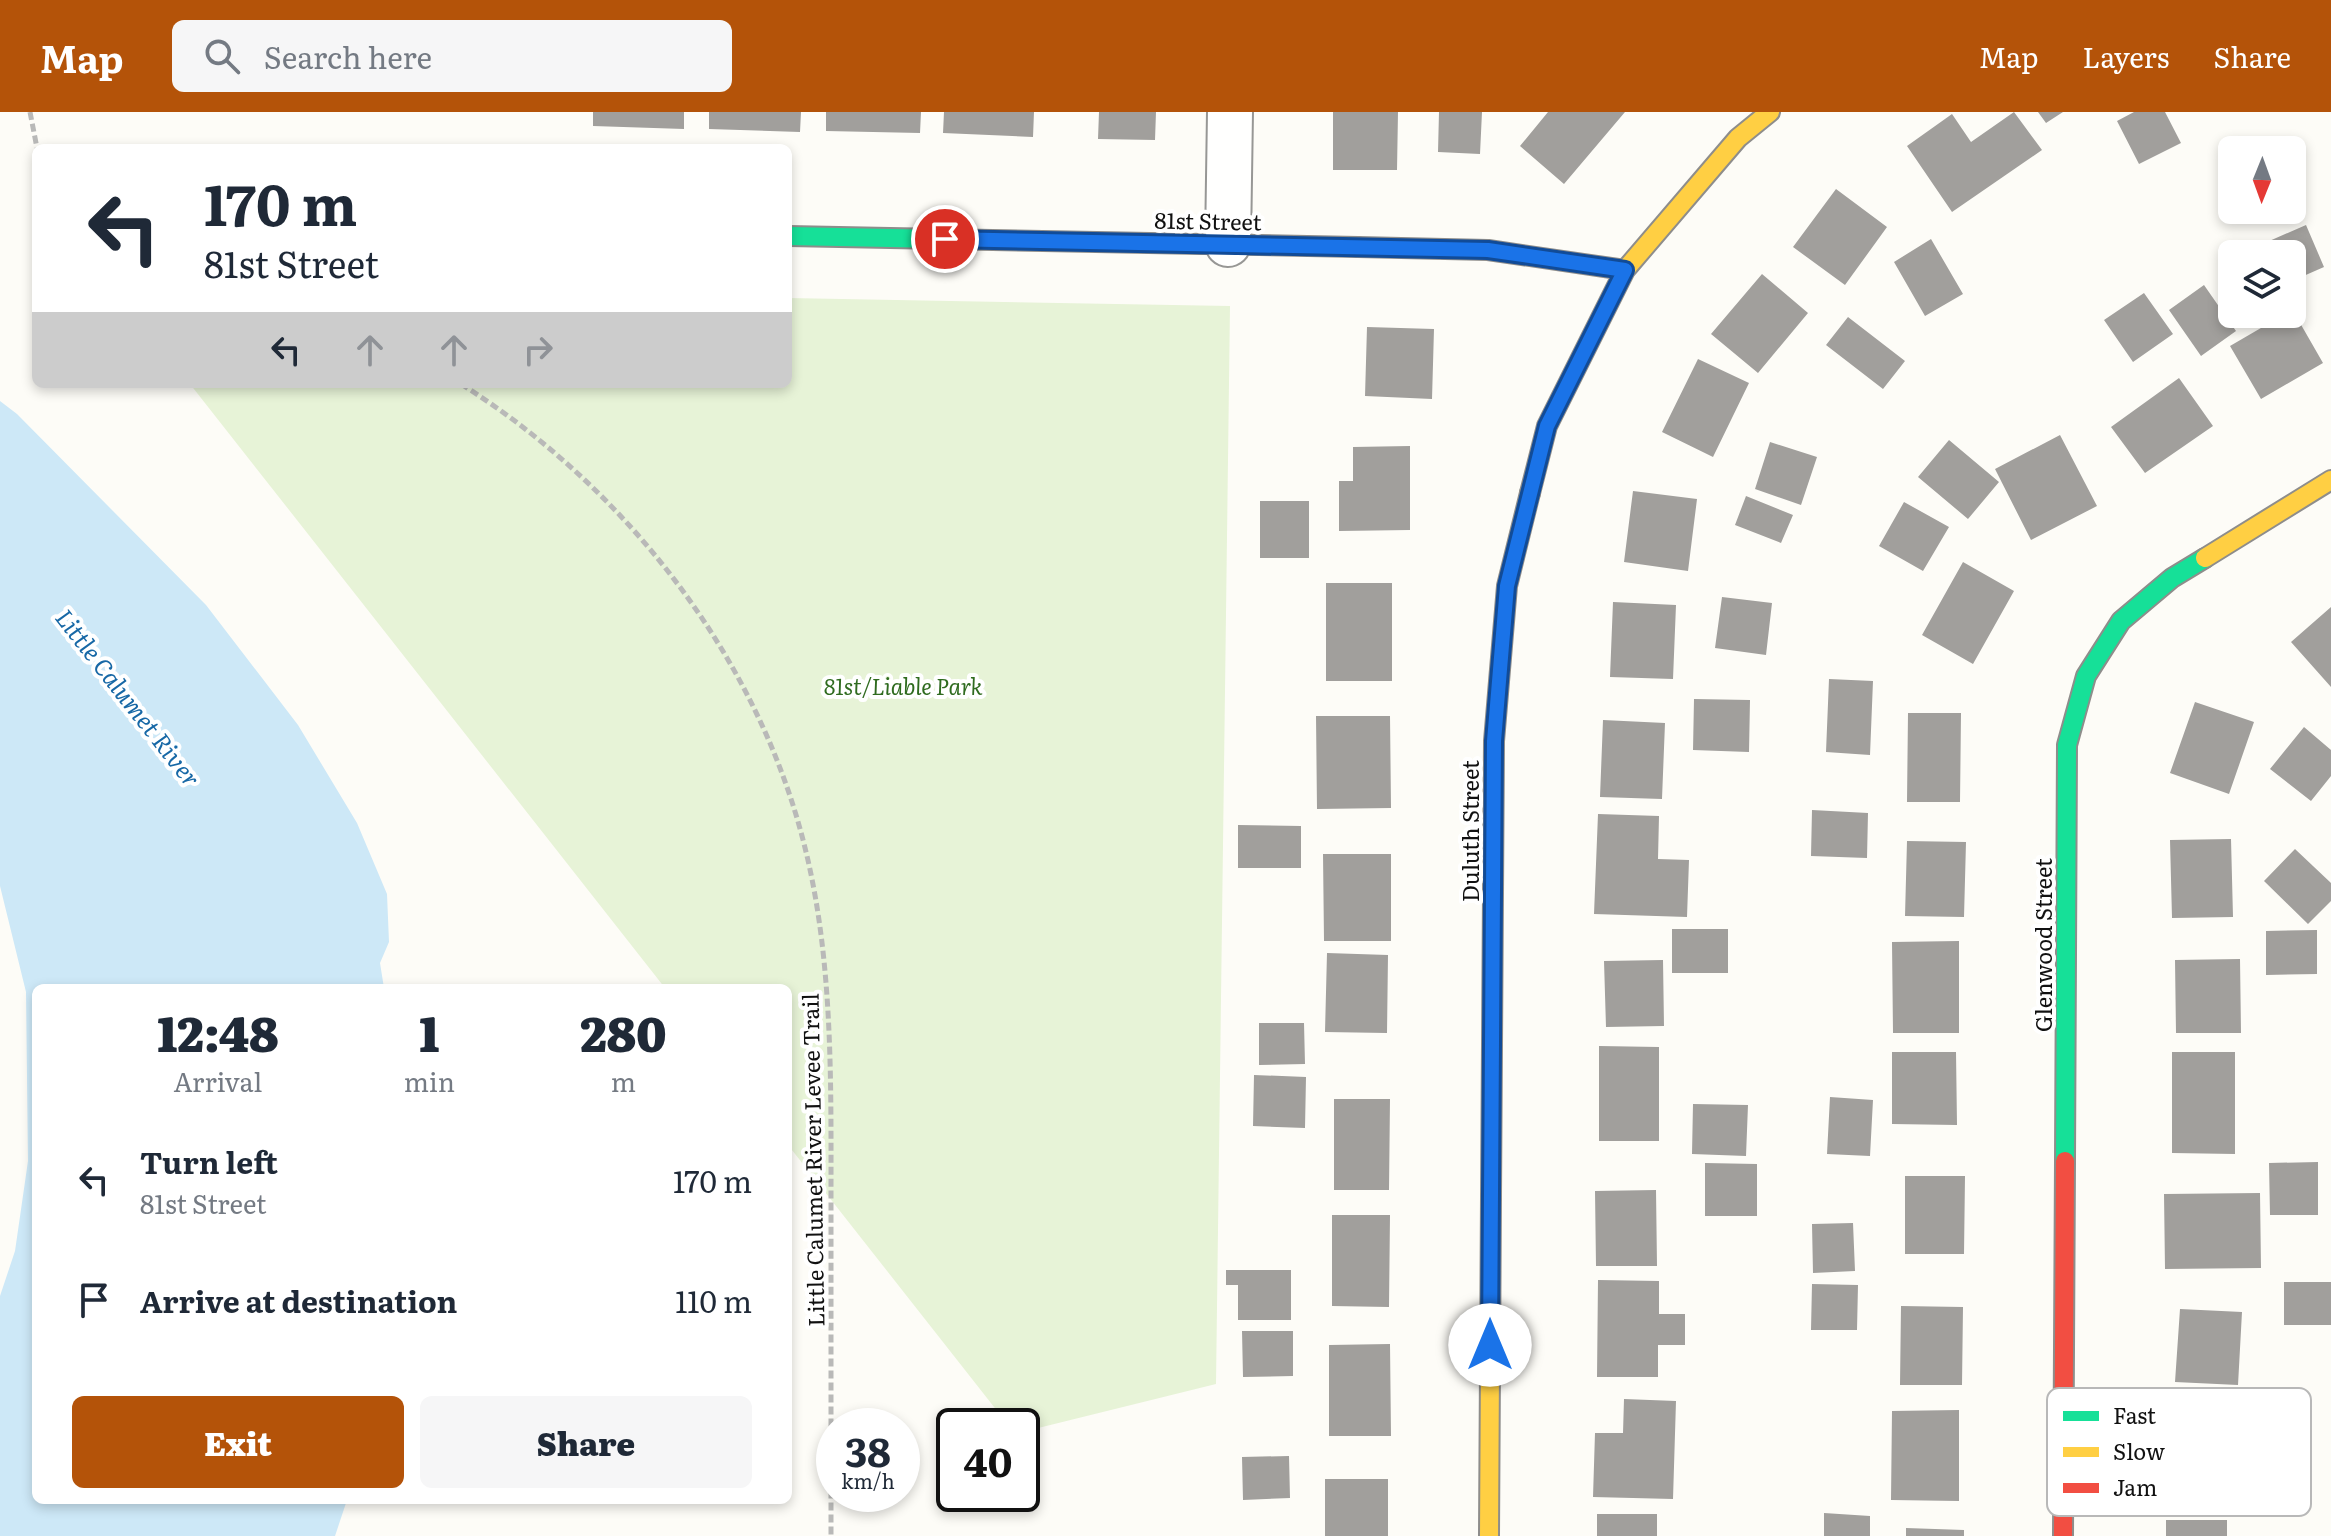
<!DOCTYPE html>
<style>
:root{--surface:#fff;--page:#f6f6f7;--text:#1f2937;--muted:#747a83;--accent:#b45309}
body{margin:0;font-family:Literata,serif;background:var(--page);color:var(--text);height:100vh;display:flex;flex-direction:column;font-size:30px;white-space:nowrap}
*{box-sizing:border-box;margin:0}
p{font-size:26px;color:var(--muted)}
.icon{flex:none;width:44px;height:44px;fill:none;stroke:currentColor;stroke-width:2;stroke-linecap:round;stroke-linejoin:round}
.map{position:relative;flex:1;overflow:hidden}
.panel{position:absolute;left:32px;top:872px;width:760px;height:520px;display:flex;flex-direction:column;background:var(--surface);border-radius:12px;box-shadow:0 4px 12px #0003}
.panel>*{flex:none}
.guide{position:absolute;left:32px;top:32px;width:760px;height:244px;border-radius:12px;box-shadow:0 4px 12px #0003;background:#fff;color:var(--text);overflow:hidden}
.needle{width:52px;rotate:181deg}
.fabs{position:absolute;left:2218px;top:24px;display:grid;gap:16px}
.fabs a{display:grid;place-items:center;width:88px;height:88px;border-radius:12px;background:var(--surface);box-shadow:0 4px 12px #0003;font-size:40px}
.speed{position:absolute;left:816px;top:1296px;display:flex;gap:16px;font-size:40px;font-weight:700;text-align:center}
.speed>*{display:grid;place-content:center;width:104px;height:104px;border-radius:50%;background:var(--surface);box-shadow:0 4px 12px #0003;line-height:1}
.speed small{font-size:20px;font-weight:400}
.speed .limit{border:4px solid #111;border-radius:12px;background:#fff;color:#111}
.pin{position:absolute;display:grid;place-items:center;width:68px;height:68px;color:#fff;margin:-34px;border:4px solid #fff;border-radius:50%;box-shadow:0 2px 8px #0007}
.me{position:absolute;width:88px;margin:-44px;rotate:0deg;stroke-linejoin:round;filter:drop-shadow(0 0 6px #0008)}
.turn{display:flex;align-items:center;gap:28px;height:168px;padding:0 40px;font-size:36px}
.turn .icon{width:104px;height:104px;stroke-width:2.5}
.turn b{display:block;font-size:56px;line-height:68px}
.lanes{display:flex;align-items:center;height:76px;padding:0 40px;background:#0003;justify-content:center;gap:40px;direction:ltr}
.lanes .off{opacity:.35}
.eta{display:flex;justify-content:space-evenly;align-items:center;height:136px;text-align:center}
.eta b{font-size:48px;font-weight:800;line-height:56px}
.button{display:flex;gap:16px;margin-top:auto;padding:16px 40px}
.button a{flex:1;height:92px;border-radius:12px;background:var(--accent);color:#fff;font-size:32px;font-weight:800;line-height:92px;text-align:center}
.button a+a{background:var(--page);color:var(--text)}
ul{padding:0;list-style:none}
li{display:flex;align-items:center;gap:24px;height:120px;padding:0 40px}
li div{flex:1}
li b{display:block;font-size:30px}
li em{font-style:normal}
header{display:flex;align-items:center;gap:48px;box-sizing:border-box;height:112px;padding:0 40px;background:var(--accent);color:#fff}
header strong{font-size:38px}
nav{display:flex;gap:44px;margin-inline-start:auto;font-size:28px}
.search{width:560px;height:72px;background:var(--page);display:flex;align-items:center;gap:20px;box-sizing:border-box;padding:0 28px;border-radius:12px;color:var(--muted);font-size:30px}
.map>svg:first-child{display:block}
</style>
<header>
<strong>Map</strong>
<div class="search"><svg class="icon" aria-label="search" viewBox="0 0 24 24"><circle cx="10" cy="10" r="6"/><path d="M15 15l6 6"/></svg>Search here</div>
<nav><a>Map</a><a>Layers</a><a>Share</a></nav>
</header>
<div class="map">
<svg width="2331" height="1424" viewBox="0 0 2331 1424">
<rect width="100%" height="100%" fill="#fdfcf7"/>
<!-- green -->
<path fill="#e7f3d7" d="M788 186 1230 194 1216 1272 1022 1320V1314H1009L788 1033V876H665L190 272H788Z"/>
<!-- water -->
<path fill="#cde8f7" d="M0 289 17 302 206 493 298 613 357 711 387 782 389 830 380 851 384 876H36V1388H347L335 1424H0V1184L15 1139 28 1049 26 880 0 774Z"/>
<!-- building -->
<path fill="#a19f9c" d="M593 0H684V17L593 14Z
M709 0H801L800 20 709 17Z
M826 0H921L920 21 826 19Z
M944 0H1034L1033 25 943 21Z
M1099 0H1156L1155 28 1098 27Z
M1333 0H1398L1397 58H1333Z
M1439 0H1482L1480 42 1438 40Z
M1548 0H1625L1564 72 1520 34Z
M2014 0 2042 38 1952 100 1907 34 1952 2 1971 30Z
M2038 0H2063L2046 11Z
M2134 0H2165L2181 31 2139 52 2117 9Z
M1836 77 1887 115 1845 173 1793 135Z
M2306 113 2324 155 2292 169V142H2272L2267 130Z
M1931 127 1963 182 1925 204 1894 150Z
M1762 162 1808 201 1758 261 1711 222Z
M2204 173 2236 219 2201 244 2169 198Z
M2144 181 2173 222 2133 250 2104 208Z
M2292 197 2323 251 2261 287 2230 234 2285 202H2292Z
M1848 205 1905 249 1883 277 1826 233Z
M1367 215 1434 217 1432 287 1365 284Z
M1698 247 1749 271 1713 345 1662 320Z
M2179 266 2213 314 2145 361 2111 315Z
M2060 323 2097 394 2031 428 1995 357Z
M1949 328 1999 370 1968 407 1918 365Z
M1770 330 1817 345 1801 393 1755 377Z
M1410 334V418L1339 419V369H1353V335Z
M1633 379 1697 387 1688 459 1624 450Z
M1746 384 1793 403 1781 431 1735 413Z
M1260 389H1309V446H1260Z
M1904 390 1949 415 1923 459 1879 434Z
M1963 450 2014 479 1973 552 1922 523Z
M1326 471H1392V569H1326Z
M1722 485 1772 491 1766 543 1715 536Z
M1613 490 1676 493 1673 567 1610 565Z
M2331 495V575L2291 530Z
M1829 567 1873 569 1870 643 1826 640Z
M1694 587 1750 588 1749 640 1693 638Z
M2195 590 2254 610 2229 682 2170 661Z
M1908 601H1961L1960 690H1907Z
M1316 604H1390L1391 696 1317 697Z
M1603 608 1665 611 1662 687 1600 685Z
M2304 615 2331 638V664L2311 689 2270 657Z
M1812 698 1868 701 1867 746 1811 744Z
M1598 702 1659 704 1658 747 1689 748 1687 805 1594 802Z
M1238 713 1301 714V756H1238Z
M2231 727 2233 805 2172 806 2170 728Z
M1907 729 1966 730 1964 805 1905 804Z
M2295 737 2331 771V789L2308 812 2264 769Z
M1323 742H1391V829H1324Z
M1672 817H1728V861H1672Z
M2317 818V862L2266 863V819Z
M1959 829V921H1893L1892 830Z
M1327 841 1388 843 1387 921 1325 920Z
M2240 847 2241 921H2176L2175 848Z
M1663 848 1664 914 1606 915 1604 849Z
M1259 911H1304L1305 952 1259 953Z
M1599 934 1659 935V1029H1599Z
M1892 940H1956L1957 1013 1892 1012Z
M2172 940H2235V1042L2172 1041Z
M1254 963 1306 965 1305 1016 1253 1014Z
M1830 985 1873 988 1870 1044 1827 1042Z
M1334 987H1390L1389 1078H1334Z
M1693 992 1748 993 1746 1044 1692 1042Z
M2318 1050V1103H2270L2269 1051Z
M1705 1051 1757 1052V1104H1705Z
M1905 1064H1965L1964 1142H1905Z
M1656 1078 1657 1154H1596L1595 1079Z
M2260 1081 2261 1156 2165 1157 2164 1082Z
M1332 1103H1390L1389 1195 1332 1194Z
M1853 1111 1855 1159 1813 1161 1812 1112Z
M1226 1158H1291V1208H1238V1173H1226Z
M1598 1168 1659 1169V1202H1685V1233H1658V1265H1597Z
M2284 1170H2331V1213H2284Z
M1812 1172 1858 1173 1857 1218H1811Z
M1901 1194 1963 1195 1962 1273H1900Z
M2180 1197 2242 1200 2238 1273 2175 1270Z
M1242 1219H1293V1264L1243 1265Z
M1390 1232 1391 1324H1329V1233Z
M1624 1287 1676 1289 1673 1387 1593 1385 1595 1321H1623Z
M1959 1298V1389L1891 1388 1892 1299Z
M1289 1344 1290 1386 1243 1388 1242 1345Z
M1325 1367H1388V1424H1325Z
M1824 1401 1870 1404V1424H1824Z
M1597 1402H1657V1424H1597Z
M2166 1408H2227V1424H2166Z
M1906 1416 1964 1418V1424H1906Z"/>
<g fill="none" stroke-linecap="round" stroke-linejoin="round">
<defs>
<path id="street" d="M1228 132 1230 0"/>
<path id="fast" d="M788 124 1358 135
M2065 1049 2067 633 2086 564 2121 509 2172 466 2205 446
M1491 1085 1494 629 1507 474 1530 381"/>
<path id="slow" d="M1358 135 1488 138 1625 158
M1530 381 1547 314 1625 158 1738 26 1770 0
M2205 446 2331 368
M1489 1424 1491 1085"/>
<path id="jam" d="M2063 1424 2065 1049"/>
</defs>
<!-- street casing -->
<use href="#street" stroke="#979795" stroke-width="48"/>
<!-- fast casing -->
<use href="#fast" stroke="#8e8d8b" stroke-width="22"/>
<!-- slow casing -->
<use href="#slow" stroke="#8e8d8b" stroke-width="22"/>
<!-- jam casing -->
<use href="#jam" stroke="#8e8d8b" stroke-width="22"/>
<!-- path -->
<path stroke="#b9b9b8" stroke-width="5" stroke-dasharray="8 4" stroke-linecap="butt" d="M30 0 37 36
M461 272C622 373 753 539 802 724 833 840 831 964 831 1083 831 1197 831 1310 831 1424"/>
<!-- street -->
<use href="#street" stroke="#fffffe" stroke-width="44"/>
<!-- fast -->
<use href="#fast" stroke="#16e098" stroke-width="18"/>
<!-- slow -->
<use href="#slow" stroke="#ffcf43" stroke-width="18"/>
<!-- jam -->
<use href="#jam" stroke="#f24e42" stroke-width="18"/>
</g>
<g fill="none" stroke-linecap="round" stroke-linejoin="round">
<defs>
<path id="route" d="M945 127 1488 138 1625 158 1547 314 1507 474 1494 629 1490 1233"/>
</defs>
<!-- route casing -->
<use href="#route" stroke="#114b97" stroke-width="20"/>
<!-- route -->
<use href="#route" stroke="#1a73e8" stroke-width="14"/>
</g>
<g text-anchor="middle" dominant-baseline="central" stroke-width="8" stroke-linejoin="round" paint-order="stroke">
<!-- street labels -->
<g font-size="22" fill="#111" stroke="#fff">
<text transform="translate(1208 108) rotate(1)">81st Street</text>
<text transform="translate(1469 719) rotate(-90)">Duluth Street</text>
<text transform="translate(2042 833) rotate(-90)">Glenwood Street</text>
<text transform="translate(812 1048) rotate(-91)">Little Calumet River Levee Trail</text>
</g>
<!-- park labels -->
<g font-size="22" font-style="italic" fill="#2f6b1f" stroke="#fff">
<text x="903" y="573">81st/Liable Park</text>
</g>
<!-- water labels -->
<g font-size="24" font-style="italic" fill="#1768a6" stroke="#fff">
<text transform="translate(129 585) rotate(52)">Little Calumet River</text>
</g>
</g>
<!-- legend -->
<rect x="2047" y="1276" width="264" height="128" rx="12" fill="#fff" stroke="#b8b8b8" stroke-width="2"/>
<rect x="2063" y="1299" width="36" height="10" fill="#16e098"/>
<rect x="2063" y="1335" width="36" height="10" fill="#ffcf43"/>
<rect x="2063" y="1371" width="36" height="10" fill="#f24e42"/>
<g font-size="22" fill="#111">
<text x="2113" y="1312">Fast</text>
<text x="2113" y="1348">Slow</text>
<text x="2113" y="1384">Jam</text>
</g>
</svg>
<div class="fabs">
<a><svg class="needle" viewBox="-14 -14 28 28"><path d="M0-13l5 13h-10z" fill="#e53935"/><path d="M0 13l5-13h-10z" fill="#747a83"/></svg></a>
<a><svg class="icon" aria-label="layers" viewBox="0 0 24 24"><path d="M12 4l9 5-9 5-9-5zM3 14l9 5 9-5"/></svg></a>
</div>
<div class="speed"><div>38<small>km/h</small></div><div class="limit">40</div></div>
<div class="pin" style="left:945px;top:127px;background:#d93025"><svg class="icon" aria-label="arrive" viewBox="0 0 24 24"><path d="M6 21V4h12l-3 4 3 4H6"/></svg></div>
<svg class="me" style="left:1490px;top:1233px" viewBox="-20 -20 40 40"><circle r="19" fill="#fff"/><path d="M0-13L10 11 0 6-10 11z" fill="#1a73e8"/></svg>
<div class="guide">
<div class="turn"><svg class="icon" aria-label="left" viewBox="0 0 24 24"><path d="M17 20v-9H6M10 6l-5 5 5 5"/></svg><div><b>170 m</b>81st Street</div></div>
<div class="lanes"><svg class="icon" aria-label="left" viewBox="0 0 24 24"><path d="M17 20v-9H6M10 6l-5 5 5 5"/></svg><svg class="icon off" aria-label="ahead" viewBox="0 0 24 24"><path d="M12 20V5M6 11l6-6 6 6"/></svg><svg class="icon off" aria-label="ahead" viewBox="0 0 24 24"><path d="M12 20V5M6 11l6-6 6 6"/></svg><svg class="icon off" aria-label="right" viewBox="0 0 24 24"><path d="M7 20v-9h11M14 6l5 5-5 5"/></svg></div>
</div>
<section class="panel">
<div class="eta">
<div><b>12:48</b><p>Arrival</p></div>
<div><b>1</b><p>min</p></div>
<div><b>280</b><p>m</p></div>
</div>
<ul>
<li><svg class="icon" aria-label="left" viewBox="0 0 24 24"><path d="M17 20v-9H6M10 6l-5 5 5 5"/></svg><div><b>Turn left</b><p>81st Street</p></div><em>170 m</em></li>
<li><svg class="icon" aria-label="arrive" viewBox="0 0 24 24"><path d="M6 21V4h12l-3 4 3 4H6"/></svg><div><b>Arrive at destination</b></div><em>110 m</em></li>
</ul>
<div class="button"><a>Exit</a><a>Share</a></div>
</section>
</div>
